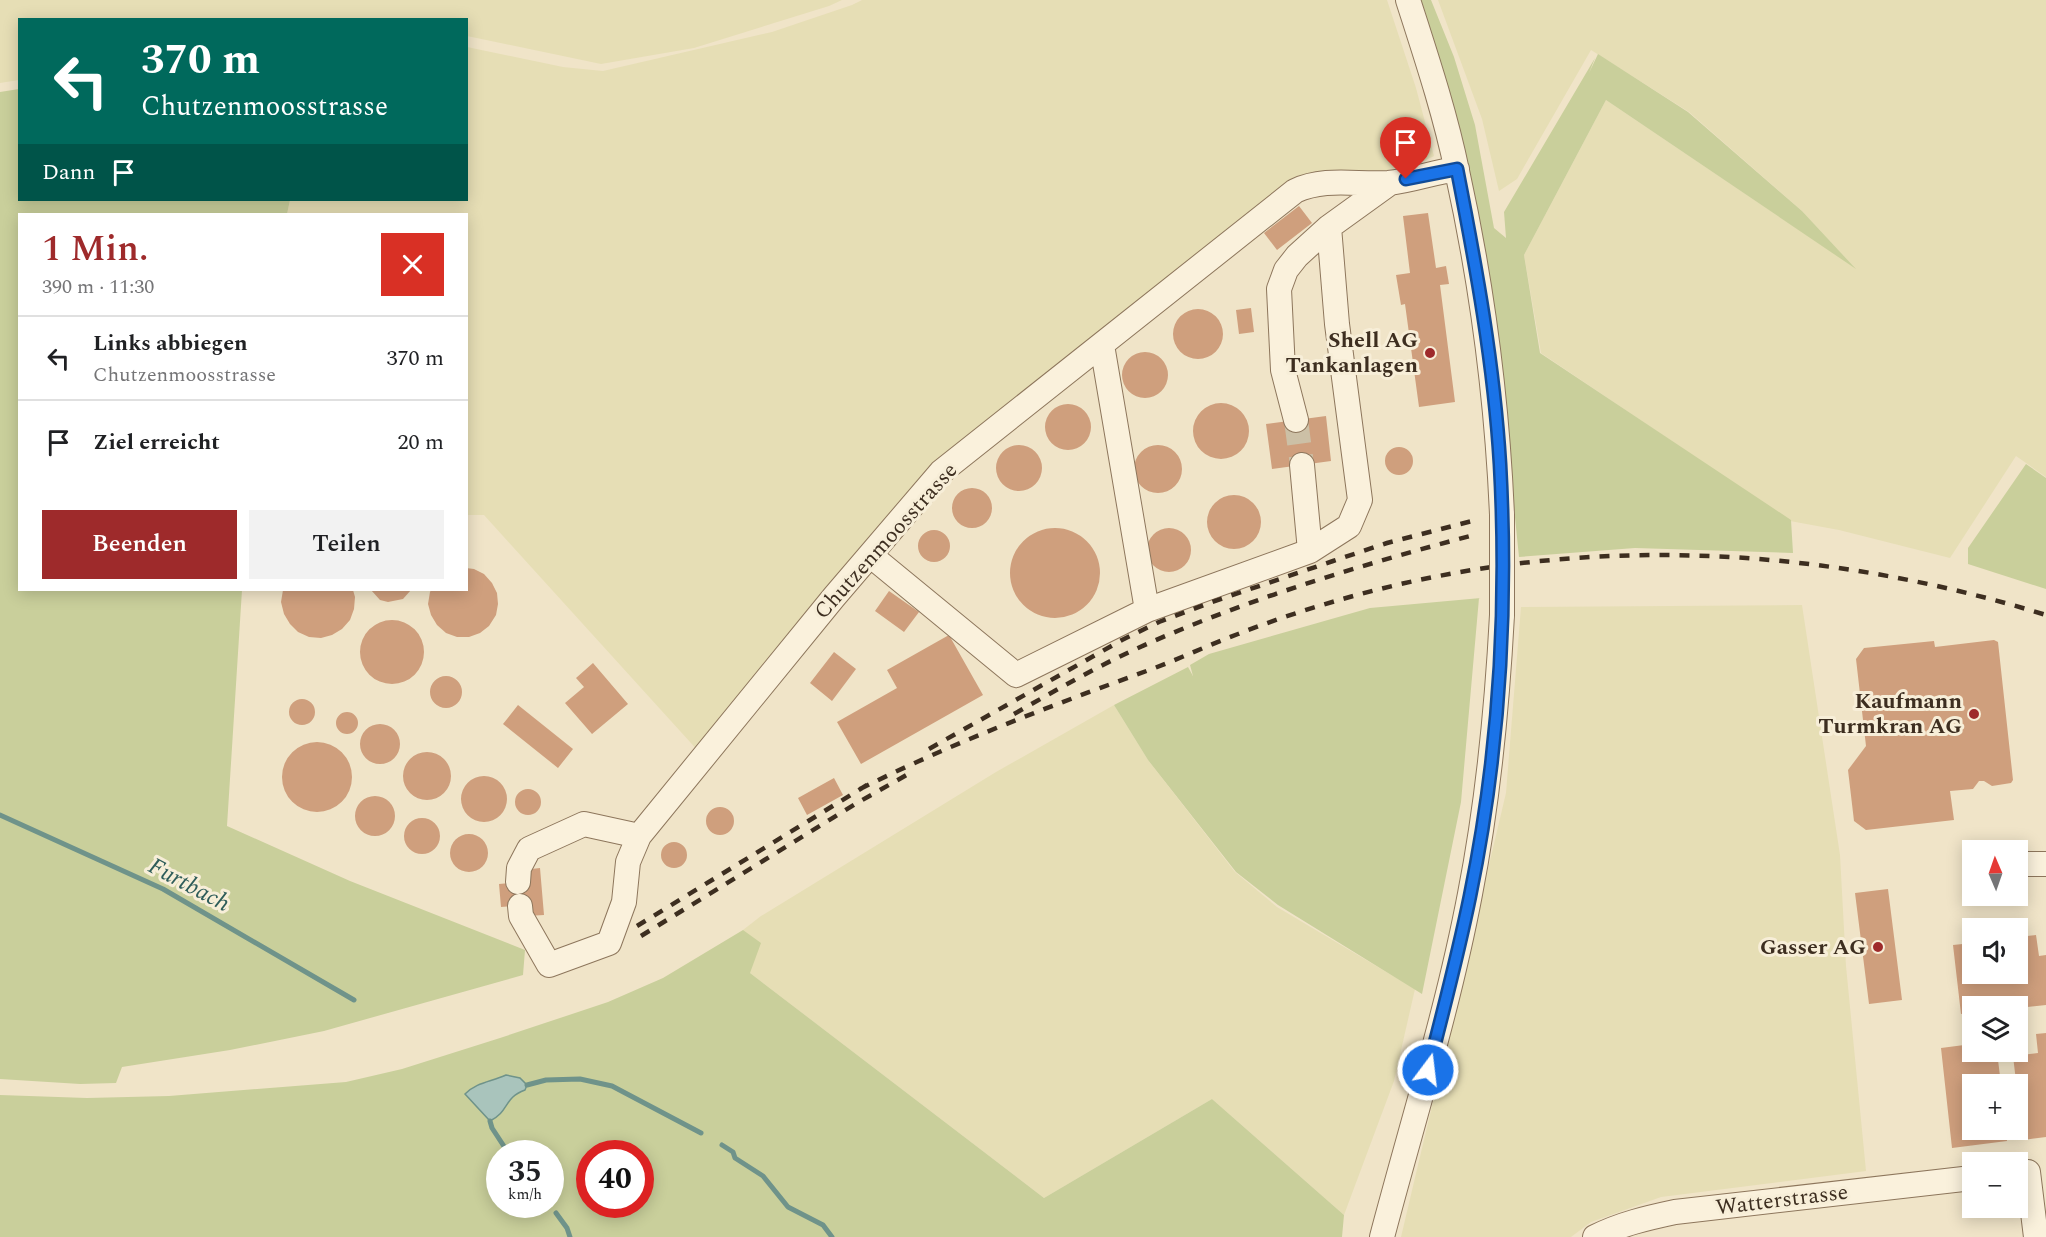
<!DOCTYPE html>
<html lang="de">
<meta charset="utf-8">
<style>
:root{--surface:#fff;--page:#f2f2f2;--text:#202124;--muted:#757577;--line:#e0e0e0;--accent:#9e2a2b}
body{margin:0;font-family:Spectral,serif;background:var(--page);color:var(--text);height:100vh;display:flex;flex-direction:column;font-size:22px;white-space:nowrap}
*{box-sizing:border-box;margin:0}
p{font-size:20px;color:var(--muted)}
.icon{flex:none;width:33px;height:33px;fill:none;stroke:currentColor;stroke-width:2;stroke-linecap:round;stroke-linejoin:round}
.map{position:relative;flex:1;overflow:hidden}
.sheet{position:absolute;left:18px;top:213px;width:450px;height:378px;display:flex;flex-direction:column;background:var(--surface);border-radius:0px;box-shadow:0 3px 15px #0003}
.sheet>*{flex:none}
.top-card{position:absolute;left:18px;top:18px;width:450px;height:183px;border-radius:0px;box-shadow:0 3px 15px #0003;background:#00695c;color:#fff;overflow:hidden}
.needle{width:39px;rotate:358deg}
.tools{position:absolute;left:1962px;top:840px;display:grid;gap:12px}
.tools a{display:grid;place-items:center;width:66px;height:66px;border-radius:0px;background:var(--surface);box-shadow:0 3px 15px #0003;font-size:30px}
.speed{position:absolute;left:486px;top:1140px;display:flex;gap:12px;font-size:30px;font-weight:700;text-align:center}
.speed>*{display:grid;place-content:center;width:78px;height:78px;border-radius:50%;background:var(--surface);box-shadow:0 3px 15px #0003;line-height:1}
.speed small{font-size:15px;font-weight:400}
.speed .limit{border:9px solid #d22;background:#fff;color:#111}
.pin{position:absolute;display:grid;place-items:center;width:51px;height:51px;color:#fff;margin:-62px -26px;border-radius:50% 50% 50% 0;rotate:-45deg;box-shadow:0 0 6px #0007}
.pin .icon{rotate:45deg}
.me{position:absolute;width:66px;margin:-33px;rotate:15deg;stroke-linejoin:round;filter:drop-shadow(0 0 4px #0008)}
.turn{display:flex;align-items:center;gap:21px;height:126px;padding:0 24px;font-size:27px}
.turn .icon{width:78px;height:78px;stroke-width:2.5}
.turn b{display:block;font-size:42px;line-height:51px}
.then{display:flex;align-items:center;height:57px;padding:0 24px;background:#0003;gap:12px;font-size:22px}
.round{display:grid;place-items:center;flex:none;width:63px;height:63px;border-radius:0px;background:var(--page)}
.overview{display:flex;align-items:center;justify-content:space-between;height:102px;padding:0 24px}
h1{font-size:36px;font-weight:600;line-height:45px;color:var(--accent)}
.primary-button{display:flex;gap:12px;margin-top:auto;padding:12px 24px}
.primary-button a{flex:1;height:69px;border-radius:0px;background:var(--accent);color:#fff;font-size:24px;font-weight:600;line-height:69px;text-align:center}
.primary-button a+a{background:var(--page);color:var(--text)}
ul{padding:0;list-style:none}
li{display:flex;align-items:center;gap:18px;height:84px;padding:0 24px;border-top:2px solid var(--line)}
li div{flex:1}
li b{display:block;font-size:22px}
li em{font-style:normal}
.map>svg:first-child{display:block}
</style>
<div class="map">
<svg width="2046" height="1237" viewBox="0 0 2046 1237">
<rect width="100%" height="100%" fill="#f0e4c8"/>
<!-- farmland -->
<path fill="#e6deb5" d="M0 0H842L829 6 694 48 601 64 467 36 466 20H20L19 80 0 83Z
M862 0H1387L1416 88 1434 156 1424 161 1374 173 1318 176 936 469 700 753 484 515H467L466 214H287L290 200H466L467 47 563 67 603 71 772 32 852 5Z
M1438 0H2046V477L2016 456 1950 558 1839 530 1790 521 1541 353 1524 255 1606 100 1854 267 1802 211 1689 112 1591 50 1517 179 1499 191 1482 119Z
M1802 605 1840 855 1846 966 1866 1171 1661 1197 1591 1222 1571 1237H1401L1506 793 1521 607Z
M1114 705 1148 760 1235 872 1277 907 1415 989 1394 1081 1344 1215 1212 1099 1044 1198 750 973 743 930 761 916 996 772Z"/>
<!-- green -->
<path fill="#c9cf9b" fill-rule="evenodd" d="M1415 0H1431L1454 57 1475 125 1494 228 1506 238 1504 212 1595 58 1589 73 1598 54 1688 112 1802 211 1856 269 1606 100 1524 255 1540 353 1791 520 1793 553 1635 548 1519 557 1496 329Z
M19 89 20 200H290L287 214H20V590H242L227 826 350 881 525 950 523 975 324 1031 230 1050 122 1067 116 1083 80 1084 0 1079V92Z
M2026 464 2046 478V589L1968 564V548Z
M1479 598 1461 802 1422 994 1278 905 1236 872 1148 760 1114 705 1188 667 1193 676 1190 665 1209 654 1370 608 1481 598Z
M743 930 761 943 750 973 1044 1198 1212 1099 1344 1215 1342 1237H0V1095L87 1098 169 1096 346 1082 402 1069 500 1038 608 1002 663 978ZM500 1154H550V1204H500ZM590 1154H640V1204H590Z"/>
<!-- water -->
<path fill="#a9c4bc" stroke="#6f938a" stroke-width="1.5" d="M506 1075 520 1078 527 1085 525 1090C503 1098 510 1111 490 1121L465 1094C477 1082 491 1082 506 1075Z"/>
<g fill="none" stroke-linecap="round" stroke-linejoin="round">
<!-- stream -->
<path stroke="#6f938a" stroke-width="5" d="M0 815 163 889 354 1000
M527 1085 546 1080 580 1079 612 1086 701 1133
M490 1121 492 1128 509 1154
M722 1145 733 1152 735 1158 763 1176 788 1207 823 1225 832 1237
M556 1213 567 1228 570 1237"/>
</g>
<!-- building -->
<path fill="#cf9f7d" d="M1299 206 1312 223 1277 250 1264 233Z
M1428 213 1436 268 1446 266 1449 284 1440 285 1455 402 1419 407 1405 304 1401 305 1396 275 1410 273 1403 216Z
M1251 308 1254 332 1239 334 1236 310Z
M1173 334a25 25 0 1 1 50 0a25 25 0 1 1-50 0Z
M1122 375a23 23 0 1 1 46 0a23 23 0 1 1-46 0Z
M1193 431a28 28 0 1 1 56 0a28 28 0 1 1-56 0Z
M1045 427a23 23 0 1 1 46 0a23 23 0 1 1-46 0Z
M1326 416 1331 461 1272 469 1266 424Z
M996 468a23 23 0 1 1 46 0a23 23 0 1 1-46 0Z
M1134 469a24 24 0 1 1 48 0a24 24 0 1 1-48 0Z
M1385 461a14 14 0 1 1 28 0a14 14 0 1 1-28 0Z
M952 508a20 20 0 1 1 40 0a20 20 0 1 1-40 0Z
M1207 522a27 27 0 1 1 54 0a27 27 0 1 1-54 0Z
M1010 573a45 45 0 1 1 90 0a45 45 0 1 1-90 0Z
M1147 550a22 22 0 1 1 44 0a22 22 0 1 1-44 0Z
M918 546a16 16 0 1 1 32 0a16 16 0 1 1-32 0Z
M466 568 474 569 484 574 492 583 497 593 498 604 496 615 489 626 480 633 469 637H457L446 633 437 625 431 615 428 604 430 592 431 590H466Z
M283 590H353L355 597 354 609 350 620 342 629 332 635 321 638 309 637 298 632 290 624 284 614 281 602Z
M371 590H411L403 599 388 602 380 600Z
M889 591 919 612 904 632 875 611Z
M360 652a32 32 0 1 1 64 0a32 32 0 1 1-64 0Z
M949 635 983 695 861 764 837 722 897 688 887 670Z
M1994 640 1998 642 2013 780 2011 783 1992 786 1984 781H1979L1973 789 1950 791 1954 820 1866 830 1854 821 1848 770 1866 746 1856 659 1864 648 1934 641 1935 647Z
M834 652 856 669 832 701 810 683Z
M593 663 628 704 592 734 565 703 584 687 576 678Z
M430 692a16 16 0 1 1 32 0a16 16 0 1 1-32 0Z
M289 712a13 13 0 1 1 26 0a13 13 0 1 1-26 0Z
M518 705 573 749 558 768 503 724Z
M336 723a11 11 0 1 1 22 0a11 11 0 1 1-22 0Z
M360 744a20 20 0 1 1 40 0a20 20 0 1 1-40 0Z
M282 777a35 35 0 1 1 70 0a35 35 0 1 1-70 0Z
M403 776a24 24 0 1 1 48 0a24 24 0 1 1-48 0Z
M461 799a23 23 0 1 1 46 0a23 23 0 1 1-46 0Z
M834 778 843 795 807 815 798 798Z
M515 802a13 13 0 1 1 26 0a13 13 0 1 1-26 0Z
M355 816a20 20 0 1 1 40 0a20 20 0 1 1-40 0Z
M706 821a14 14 0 1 1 28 0a14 14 0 1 1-28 0Z
M404 836a18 18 0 1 1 36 0a18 18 0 1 1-36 0Z
M450 853a19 19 0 1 1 38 0a19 19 0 1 1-38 0Z
M661 855a13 13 0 1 1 26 0a13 13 0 1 1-26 0Z
M540 868 544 915 527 916 526 905 501 907 499 884 524 882 523 870Z
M1888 889 1902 1000 1869 1004 1855 893Z
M2036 935 2039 956 2046 955V1005L2018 1008V1006H1972V1013L1961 1014 1953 945 1972 943V974H2018V937Z
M2046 1033V1137L2023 1140 2013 1056 2038 1053 2036 1034Z
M1972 1044V1052H1997L2001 1084H1972V1130H2006L2007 1141 1952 1148 1941 1048Z"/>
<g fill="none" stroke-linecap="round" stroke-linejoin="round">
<!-- minor-tunnel -->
<path stroke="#ccc0a6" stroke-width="24" stroke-dasharray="24 12" stroke-linecap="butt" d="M1296 420 1302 465"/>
<defs>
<path id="minor" d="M1408 0C1426 56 1445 113 1457 171 1482 284 1497 399 1502 515
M1329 227 1390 183
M1102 345 1147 610
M1296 420 1283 370 1279 289 1286 270 1297 256 1329 227 1337 324 1360 500 1349 526 1310 551 1302 465
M870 555 1016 675 1147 610 1310 551
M2018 864H2046
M518 882 519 868 529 849 584 824 639 836
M520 906 521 916 549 965 609 943 624 902 628 862 639 836 834 597 941 472 1295 191C1325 177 1356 185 1388 183 1411 181 1434 172 1457 169
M2028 1172 2036 1237
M1382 1237C1412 1123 1448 1010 1470 894 1488 802 1497 709 1502 615
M1595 1237C1621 1224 1647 1218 1675 1212L1972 1178"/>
</defs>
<!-- minor casing -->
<use href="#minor" stroke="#8d765c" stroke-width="26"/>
<!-- minor -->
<use href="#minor" stroke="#faf1dc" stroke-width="24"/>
<!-- rail -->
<path stroke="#3d2e20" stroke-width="4.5" stroke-dasharray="10 10" stroke-linecap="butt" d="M1014 714C1058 689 1101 664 1147 644 1251 598 1361 565 1470 536
M929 749 1122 640 1159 622 1212 602 1333 561 1387 543 1472 521
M860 789C954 742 1053 705 1152 669 1181 658 1209 645 1238 634 1284 616 1332 601 1380 589 1600 534 1830 548 2046 615
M637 926 867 785
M641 936 857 803 910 773"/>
<defs>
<path id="minor-bridge" d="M1502 515V615"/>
</defs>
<!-- minor-bridge casing -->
<use href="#minor-bridge" stroke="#8d765c" stroke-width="26" stroke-linecap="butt"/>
<!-- minor-bridge -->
<use href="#minor-bridge" stroke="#faf1dc" stroke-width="24"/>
</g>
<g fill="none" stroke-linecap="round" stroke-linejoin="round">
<defs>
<path id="route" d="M1406 179 1457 169C1476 266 1494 364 1500 464 1508 608 1499 755 1470 896 1458 955 1443 1012 1428 1070"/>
</defs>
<!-- route casing -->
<use href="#route" stroke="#114b97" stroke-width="15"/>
<!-- route -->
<use href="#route" stroke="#1a73e8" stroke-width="10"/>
</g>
<!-- markers -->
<g fill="#9e2a2b" stroke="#f7eed8" stroke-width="2">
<circle cx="1430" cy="353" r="6"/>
<circle cx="1974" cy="714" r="6"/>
<circle cx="1878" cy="947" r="6"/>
</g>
<g text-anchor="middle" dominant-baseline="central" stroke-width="6" stroke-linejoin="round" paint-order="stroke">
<!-- poi labels -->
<g font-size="22" font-weight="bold" fill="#3d2e20" stroke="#f7eed8" text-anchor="end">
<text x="1418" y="340">Shell AG<tspan x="1418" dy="25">Tankanlagen</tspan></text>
<text x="1962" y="701">Kaufmann<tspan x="1962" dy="25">Turmkran AG</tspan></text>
<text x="1866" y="947">Gasser AG</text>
</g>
<!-- street labels -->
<g font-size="22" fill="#3d2e20" stroke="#f7eed8">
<text transform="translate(886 541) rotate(-48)">Chutzenmoosstrasse</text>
<text transform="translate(1782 1200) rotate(-7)">Watterstrasse</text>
</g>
<!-- water labels -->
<g font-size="24" font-style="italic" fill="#2f5d5a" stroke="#f7eed8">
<text transform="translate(189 885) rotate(28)">Furtbach</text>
</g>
</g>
</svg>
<div class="tools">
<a><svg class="needle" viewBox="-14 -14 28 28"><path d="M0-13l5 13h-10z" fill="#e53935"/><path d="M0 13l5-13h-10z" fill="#757577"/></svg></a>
<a><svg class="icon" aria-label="sound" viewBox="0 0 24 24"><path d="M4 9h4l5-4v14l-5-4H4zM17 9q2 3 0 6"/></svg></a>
<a><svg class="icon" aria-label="layers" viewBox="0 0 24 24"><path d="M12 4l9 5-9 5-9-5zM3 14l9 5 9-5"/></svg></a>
<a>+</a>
<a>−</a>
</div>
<div class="speed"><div>35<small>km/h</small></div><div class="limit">40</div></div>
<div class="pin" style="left:1406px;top:179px;background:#d93025"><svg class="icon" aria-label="arrive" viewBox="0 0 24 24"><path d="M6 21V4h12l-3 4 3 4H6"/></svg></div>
<svg class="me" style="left:1428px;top:1070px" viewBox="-20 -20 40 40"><circle r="17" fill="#1a73e8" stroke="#fff" stroke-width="3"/><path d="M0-11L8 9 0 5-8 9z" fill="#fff"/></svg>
<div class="top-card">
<div class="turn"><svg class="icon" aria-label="left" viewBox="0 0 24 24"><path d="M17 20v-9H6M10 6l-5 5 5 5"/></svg><div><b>370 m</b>Chutzenmoosstrasse</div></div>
<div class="then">Dann<svg class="icon" aria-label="arrive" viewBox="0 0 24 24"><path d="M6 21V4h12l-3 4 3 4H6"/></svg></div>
</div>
<section class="sheet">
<div class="overview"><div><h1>1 Min.</h1><p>390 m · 11:30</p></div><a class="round" style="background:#d93025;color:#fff"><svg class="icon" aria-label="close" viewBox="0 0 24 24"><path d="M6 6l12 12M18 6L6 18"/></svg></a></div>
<ul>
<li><svg class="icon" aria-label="left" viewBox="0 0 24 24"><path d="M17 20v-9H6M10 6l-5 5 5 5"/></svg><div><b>Links abbiegen</b><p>Chutzenmoosstrasse</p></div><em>370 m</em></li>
<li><svg class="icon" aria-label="arrive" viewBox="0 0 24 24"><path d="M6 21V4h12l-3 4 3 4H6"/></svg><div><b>Ziel erreicht</b></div><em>20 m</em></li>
</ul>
<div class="primary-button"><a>Beenden</a><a>Teilen</a></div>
</section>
</div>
